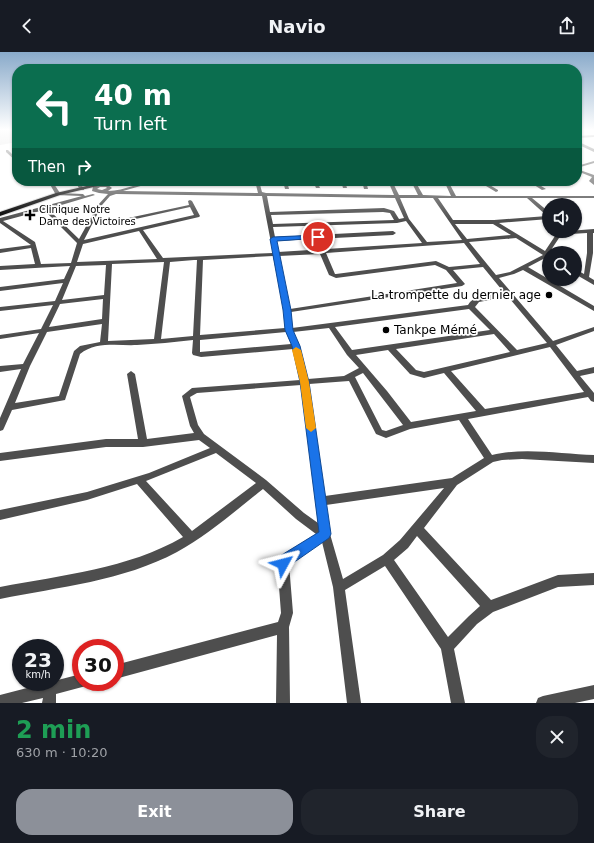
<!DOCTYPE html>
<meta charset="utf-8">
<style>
:root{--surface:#171b24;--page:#20242c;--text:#f1f3f6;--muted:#9ea1a6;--accent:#8c9099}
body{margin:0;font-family:"DejaVu Sans",sans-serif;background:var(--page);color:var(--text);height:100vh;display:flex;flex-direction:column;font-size:15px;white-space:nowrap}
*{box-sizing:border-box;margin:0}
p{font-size:13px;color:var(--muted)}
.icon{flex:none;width:22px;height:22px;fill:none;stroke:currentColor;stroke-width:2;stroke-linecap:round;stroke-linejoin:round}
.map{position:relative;height:651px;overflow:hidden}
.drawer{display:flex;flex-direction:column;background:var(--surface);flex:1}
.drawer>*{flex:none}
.hud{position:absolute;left:12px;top:12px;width:570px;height:122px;border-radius:16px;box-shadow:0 1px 3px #0004;background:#0b6e4f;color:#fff;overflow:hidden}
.controls{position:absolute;left:542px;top:146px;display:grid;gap:8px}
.controls a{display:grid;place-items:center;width:40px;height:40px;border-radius:50%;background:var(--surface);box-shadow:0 1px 3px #0004;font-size:20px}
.speed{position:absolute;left:12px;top:587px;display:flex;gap:8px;font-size:20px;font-weight:700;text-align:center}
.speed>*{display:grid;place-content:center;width:52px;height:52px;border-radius:50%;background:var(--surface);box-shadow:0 1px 3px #0004;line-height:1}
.speed small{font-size:10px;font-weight:400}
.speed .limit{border:6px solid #d22;background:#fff;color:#111}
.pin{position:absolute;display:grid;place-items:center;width:34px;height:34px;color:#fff;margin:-17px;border:2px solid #fff;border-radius:50%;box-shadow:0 1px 4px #0007}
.me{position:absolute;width:44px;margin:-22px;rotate:52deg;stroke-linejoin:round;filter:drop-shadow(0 0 3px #0008)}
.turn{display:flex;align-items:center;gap:14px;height:84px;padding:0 16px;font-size:18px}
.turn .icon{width:52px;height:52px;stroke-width:2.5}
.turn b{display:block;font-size:28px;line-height:34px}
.then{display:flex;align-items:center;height:38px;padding:0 16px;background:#0003;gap:8px;font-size:15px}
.round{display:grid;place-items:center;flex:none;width:42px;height:42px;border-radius:16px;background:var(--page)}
.summary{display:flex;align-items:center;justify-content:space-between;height:68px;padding:0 16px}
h1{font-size:24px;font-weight:800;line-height:30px;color:#1e9e55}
.cta{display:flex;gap:8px;margin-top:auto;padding:8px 16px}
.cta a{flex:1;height:46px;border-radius:16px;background:var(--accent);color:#fff;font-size:16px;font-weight:800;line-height:46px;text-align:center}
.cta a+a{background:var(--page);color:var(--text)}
header{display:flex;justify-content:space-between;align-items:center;height:52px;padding:0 16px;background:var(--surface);font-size:18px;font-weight:800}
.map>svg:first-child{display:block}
</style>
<header><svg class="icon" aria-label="back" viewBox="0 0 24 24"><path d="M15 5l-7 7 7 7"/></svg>Navio<svg class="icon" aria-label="share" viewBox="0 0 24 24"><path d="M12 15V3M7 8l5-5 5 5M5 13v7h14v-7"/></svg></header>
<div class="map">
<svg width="594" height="651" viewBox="0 0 594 651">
<rect width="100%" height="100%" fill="#fff"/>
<!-- green -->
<path fill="#d5d5d5" d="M0 77H17V90L0 93Z"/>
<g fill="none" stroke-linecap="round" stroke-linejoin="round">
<defs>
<path id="major" d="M108 129H119L60 143 0 164V160L56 141Z"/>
</defs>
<!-- major casing -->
<use href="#major" stroke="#dbdbdb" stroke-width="2"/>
<!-- minor -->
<path fill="#4e4e4e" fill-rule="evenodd" d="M594 83V85L577 86V84Z
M577 89 594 97V100L577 92Z
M6 98H8L17 107V110L6 100Z
M594 109V111L577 116V114Z
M577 117 594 123V133L589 129 592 125 577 119Z
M48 129H52L60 141 83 142 85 144 93 142 95 143 48 157 79 187 98 153 108 142 99 141 92 139 93 135C100 132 107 131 112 136L108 139C125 139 141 129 158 129L123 139 258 141 255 129H259L262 140 266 141 394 143 388 129H392L399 143H418L411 129H415L423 143 451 144 444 129H448L456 144H594V146H532L549 160V167L499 171 545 199 555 184 568 179 594 177V181H593V201L589 225 594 228V233L575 222V217L584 222 587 201V181L571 182 559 186 549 201V206L547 205 528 215 594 254V259L523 218 514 222 499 226 553 289 594 275V279L556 293 577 319 594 315V321L580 324 594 341V350L591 349 588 345 468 367 492 403C523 395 563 402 594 403V411L522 407 502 408 493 410 457 433 424 476 491 548 558 523 594 521V533L558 535 493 560 477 572 454 597 465 651H451L441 597 385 514 345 538 361 651H347L333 535 322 490 289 512 293 561 289 575 290 651H276L277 583 115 627V613L278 570 281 561 277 509 279 505 316 482 296 467 263 437C235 459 208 483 177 500 123 529 59 535 0 547V535C62 523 128 517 183 485L137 432 87 448 0 468V458L87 440 149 421 210 396 199 388 143 395H106L0 409V401L106 387H138L127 322 131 319 135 322 147 387 194 381 190 374 182 344 192 336 300 328 293 297 201 305 193 303 192 301 193 288C174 290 156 292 137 293 119 294 96 289 80 302L65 348 12 358 4 376 3 378 0 379V366L21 317 0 320V314L23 312 39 281 0 287V283L41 277 53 253 0 259V255L55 249 63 231 0 239V235L64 227 70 214 0 218V214L35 212 31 196 0 201V197L31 193 0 171V166L82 144 56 143ZM100 135H106L107 136 102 138 97 137ZM116 142 262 144 273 201 163 206 143 178 199 165 200 164 192 149 190 148 188 149 189 153 119 168 122 170 190 155 194 163 84 188 102 153 110 144ZM267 144 395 146 404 166 399 167 394 159 384 156 270 160ZM400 146H433L462 188 427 190 409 167ZM438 146H527L547 164 494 168H453ZM44 158 77 191 71 211 41 212 35 190 3 169ZM383 160 390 161 394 168 273 172 271 163ZM406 169 422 191 278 200 276 189 393 183 396 181 393 179 275 185 273 175 397 171ZM455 172H493L511 183 467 187ZM139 179 157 207 77 210 83 192ZM516 186 543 203 510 220 496 223 469 190ZM464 191 480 212 449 215 436 209 336 222H335L326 201ZM320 202 329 223 336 226 435 213 446 218 457 231 290 257 279 204ZM273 204 284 259 285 276 200 283 203 208ZM194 208H197L193 284 161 287 170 210ZM164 210 154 287 108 289 112 212ZM106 213 104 243 62 248 76 214ZM483 215 506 243C495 243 474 241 468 253L292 276 291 260 462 234 465 232 453 218ZM103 247 102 267 49 275 60 252ZM495 247H510L547 291 517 298 475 255 479 250ZM469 257 490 278 352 298 335 275ZM102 272 100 290 80 294 74 299 59 344 15 351 30 314 47 280ZM329 276 347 303 359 316 344 324 308 327 300 294 293 280ZM286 280 291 292 200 300V288ZM494 282 510 300 424 320 416 318 396 297ZM550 295 584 340 485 357 451 319ZM388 298 410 322 424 326 444 321 476 359 411 370 387 339 356 303ZM363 321 403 373 386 379 382 378 355 325ZM349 329 376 382 386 386 410 377 459 368 484 406 452 426 325 444 309 332ZM301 333 318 471 304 461 266 428 204 382 198 373 190 345 197 341ZM216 401 256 431 192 479 146 429ZM444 436 400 488 383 503 343 527 330 482 326 453ZM417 484 480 554 469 564 448 585 394 508 408 496Z
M75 129H79L84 137V138H80Z
M283 129H287L289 137H285Z
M313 129H317L320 136H316Z
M341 129H345L347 136H343Z
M362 129H366L368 137H364Z
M491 129H509L507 130 488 132 498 138V139L496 140 481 131Z
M528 129H533L546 137 542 138Z
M81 622V630H87L86 634 56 642V651H42L43 646 22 651H0V643Z
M594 633V647L575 651H536L538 646 543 644Z"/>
<!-- major -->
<use href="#major" fill="#000" fill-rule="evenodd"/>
</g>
<!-- sky -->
<linearGradient id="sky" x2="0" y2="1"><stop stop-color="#89aaca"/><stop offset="0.46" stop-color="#fff"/><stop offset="1" stop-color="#fff" stop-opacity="0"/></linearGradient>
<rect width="594" height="169" fill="url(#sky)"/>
<!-- route -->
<path fill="#1a73e8" stroke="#114b97" d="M318 183 320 184V186L277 189 291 258 293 278 300 294 309 330 331 482 329 486 283 518 278 516 276 512 280 504 319 480 300 330 292 294 285 278 283 258 270 187 273 185Z"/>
<!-- slow -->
<path fill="#f59e0b" d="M296 295 301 298 309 330 316 376 311 380 306 376 300 330 292 298Z"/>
<!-- markers -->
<g fill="#000" stroke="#fff" stroke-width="1.5">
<path d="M28 157h4v4h4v4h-4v4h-4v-4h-4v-4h4z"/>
<circle cx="549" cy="243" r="4"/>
<circle cx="386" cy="278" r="4"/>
</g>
<g text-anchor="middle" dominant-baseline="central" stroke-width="3.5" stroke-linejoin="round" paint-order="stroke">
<!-- far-poi labels -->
<g font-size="10" fill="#000" stroke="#fff" text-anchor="start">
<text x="39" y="157">Clinique Notre<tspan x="39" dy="12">Dame des Victoires</tspan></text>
</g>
<!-- poi labels -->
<g font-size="12" fill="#000" stroke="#fff" text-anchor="end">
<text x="541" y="243">La trompette du dernier age</text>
<text x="394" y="278" text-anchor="start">Tankpe Mémé</text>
</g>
</g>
</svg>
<div class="controls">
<a><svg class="icon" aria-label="sound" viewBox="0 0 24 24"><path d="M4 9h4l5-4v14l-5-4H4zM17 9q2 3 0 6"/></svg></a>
<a><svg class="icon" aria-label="search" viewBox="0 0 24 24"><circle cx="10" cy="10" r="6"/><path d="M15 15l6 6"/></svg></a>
</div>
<div class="speed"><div>23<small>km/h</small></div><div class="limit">30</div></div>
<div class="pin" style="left:318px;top:185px;background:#d93025"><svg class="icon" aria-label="arrive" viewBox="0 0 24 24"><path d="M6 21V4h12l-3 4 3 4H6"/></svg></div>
<svg class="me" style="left:283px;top:512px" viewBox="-20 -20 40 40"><path d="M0-17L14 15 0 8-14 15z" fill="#1a73e8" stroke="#fff" stroke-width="4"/></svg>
<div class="hud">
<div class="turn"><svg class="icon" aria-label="left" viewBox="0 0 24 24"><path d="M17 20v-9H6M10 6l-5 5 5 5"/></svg><div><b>40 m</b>Turn left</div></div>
<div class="then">Then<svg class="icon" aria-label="right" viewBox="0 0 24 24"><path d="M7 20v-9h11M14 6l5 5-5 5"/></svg></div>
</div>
</div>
<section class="drawer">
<div class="summary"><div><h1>2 min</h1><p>630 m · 10:20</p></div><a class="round"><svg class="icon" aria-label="close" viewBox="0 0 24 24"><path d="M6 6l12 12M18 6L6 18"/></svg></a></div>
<div class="cta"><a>Exit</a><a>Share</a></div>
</section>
